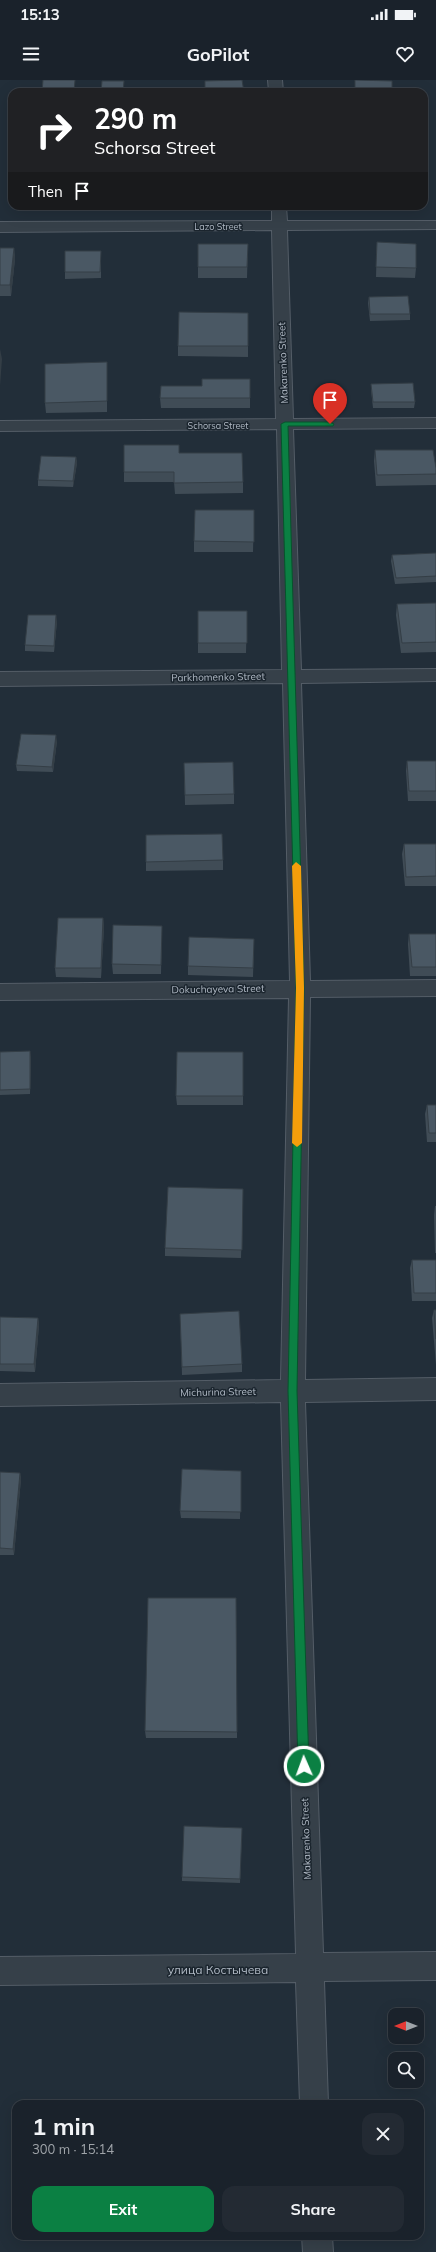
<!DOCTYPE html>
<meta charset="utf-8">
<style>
:root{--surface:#1a222b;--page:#232a33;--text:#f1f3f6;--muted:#9fa4a9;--line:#383f47;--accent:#0b8043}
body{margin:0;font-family:Mulish,sans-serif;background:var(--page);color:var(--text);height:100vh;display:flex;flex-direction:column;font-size:15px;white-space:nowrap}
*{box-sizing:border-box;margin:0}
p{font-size:13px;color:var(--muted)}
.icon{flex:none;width:22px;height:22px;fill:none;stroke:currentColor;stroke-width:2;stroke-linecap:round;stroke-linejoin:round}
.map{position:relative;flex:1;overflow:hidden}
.panel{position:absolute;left:12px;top:2020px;width:412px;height:140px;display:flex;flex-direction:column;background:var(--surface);border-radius:12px;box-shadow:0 4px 16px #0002,0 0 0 1px var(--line)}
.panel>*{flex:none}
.banner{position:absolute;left:8px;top:8px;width:420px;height:122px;border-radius:12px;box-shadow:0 4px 16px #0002,0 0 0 1px var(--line);background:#202124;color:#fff;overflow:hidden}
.needle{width:26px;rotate:270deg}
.fabs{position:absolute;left:388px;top:1928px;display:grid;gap:8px}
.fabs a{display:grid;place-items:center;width:36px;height:36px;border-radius:8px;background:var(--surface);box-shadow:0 4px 16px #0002,0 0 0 1px var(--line);font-size:20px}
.pin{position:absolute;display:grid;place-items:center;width:34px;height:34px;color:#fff;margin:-41px -17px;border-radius:50% 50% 50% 0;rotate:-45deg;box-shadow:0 0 4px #0007}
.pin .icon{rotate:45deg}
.me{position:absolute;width:44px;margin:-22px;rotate:358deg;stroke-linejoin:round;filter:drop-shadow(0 0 3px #0008)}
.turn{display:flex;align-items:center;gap:14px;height:84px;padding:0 20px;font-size:18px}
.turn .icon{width:52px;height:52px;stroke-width:2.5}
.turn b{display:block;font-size:28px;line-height:34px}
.then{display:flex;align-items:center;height:38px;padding:0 20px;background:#0003;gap:8px;font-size:15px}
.round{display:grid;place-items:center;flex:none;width:42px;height:42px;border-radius:12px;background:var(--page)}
.summary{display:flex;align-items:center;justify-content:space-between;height:68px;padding:0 20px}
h1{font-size:24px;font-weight:700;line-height:30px}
.action{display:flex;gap:8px;margin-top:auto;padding:8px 20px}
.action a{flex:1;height:46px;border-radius:12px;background:var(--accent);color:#fff;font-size:16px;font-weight:700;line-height:46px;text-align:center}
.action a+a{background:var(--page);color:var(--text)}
.status{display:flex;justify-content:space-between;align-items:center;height:28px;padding:0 20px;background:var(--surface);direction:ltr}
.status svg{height:11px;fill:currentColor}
header{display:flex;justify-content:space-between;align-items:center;height:52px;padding:0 20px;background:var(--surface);font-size:18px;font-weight:700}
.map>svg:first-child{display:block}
</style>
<div class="status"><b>15:13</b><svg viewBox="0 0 49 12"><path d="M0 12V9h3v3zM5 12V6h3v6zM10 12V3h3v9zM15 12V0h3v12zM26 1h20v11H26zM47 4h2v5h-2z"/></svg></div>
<header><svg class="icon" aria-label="menu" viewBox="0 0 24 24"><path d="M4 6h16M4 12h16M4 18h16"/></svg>GoPilot<svg class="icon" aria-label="heart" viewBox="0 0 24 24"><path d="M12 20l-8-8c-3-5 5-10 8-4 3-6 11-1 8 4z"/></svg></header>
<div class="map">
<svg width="436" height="2172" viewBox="0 0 436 2172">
<rect width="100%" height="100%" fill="#222e39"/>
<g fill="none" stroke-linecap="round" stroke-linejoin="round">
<defs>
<path id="minor" d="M268 0H282L283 12H269Z
M272 126H286L287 141H436V149L287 150 293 339 436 338V348L293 349 301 590 436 589V601L301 603 310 901 436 900V916L310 917 305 1300 436 1298V1320L305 1322 323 1873 436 1872V1900L324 1901 328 2024H300L296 1902 0 1905V1877L296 1874 281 1322 0 1326V1304L281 1300 289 918 0 920V904L290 901 283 603 0 606V592L282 590 277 349 0 351V341L276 339 272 150 0 152V142L272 141Z
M302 2156H332L333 2172H303Z"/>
</defs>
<!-- minor casing -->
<use href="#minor" stroke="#545d67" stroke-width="2"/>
<!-- minor -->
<use href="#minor" fill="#364049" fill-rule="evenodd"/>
</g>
<!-- wall -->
<path fill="#404c56" d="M17 126H60V131H18Z
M63 126H91L90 131 63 130Z
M208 126H244V129L208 130Z
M359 126H400L399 131H360Z
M377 162 416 188 415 198 376 197Z
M198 164H248L247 198H198Z
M0 168H14L15 179 11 216H0Z
M101 171V198L65 199V192Z
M369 217 410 234V240L370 241 368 223Z
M248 233V277L178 276V266Z
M107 282V332L46 333 45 323Z
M371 304 415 322 414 328H373L371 310Z
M160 318H250V328H161Z
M375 370 436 388V405L376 406 374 381Z
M179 373 243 402V413L175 414 174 402H124V392Z
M76 377 77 383 73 407 38 406V400Z
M254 430 253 472H194V461Z
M436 473V502L395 504 391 481 392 475Z
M436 523V572L401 573 396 535 397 524Z
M247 531 246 573H198V563Z
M57 541 54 572 25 571V565Z
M57 661 53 692 17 691 16 685Z
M407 681H436V721H408L406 691Z
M184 683 234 714V724L185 725Z
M404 764H436V806H405L402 774Z
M223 780V790L146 791V782Z
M103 838 104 848 101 898 56 897 55 888Z
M162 846 161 894H113L112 884Z
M409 854H436V896H410L408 864Z
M254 859 253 897 188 895V886Z
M0 972 31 977 30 1014 0 1015Z
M176 1016H243V1025H177Z
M427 1025H436V1062H427L425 1034Z
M243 1109 241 1178 165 1176V1168Z
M435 1126H436V1173H435L434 1135Z
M412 1180H436V1221H412L410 1188Z
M434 1230H436V1285L432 1238Z
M180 1234 242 1284V1292L182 1295Z
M0 1237 38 1238 39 1245 35 1292 0 1291Z
M241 1391 240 1439 181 1438 180 1431Z
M0 1392 20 1393 21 1399 14 1475H0Z
M145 1651 237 1652V1658H146Z
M242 1748 240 1803 182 1801V1797Z"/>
<!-- shaded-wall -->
<path fill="#343e46" d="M75 0V12H74Z
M14 168 15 179 11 216 10 205Z
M0 269 2 279 0 306Z
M76 377 77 383 73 407V401Z
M56 535 57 541 54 572V566Z
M56 655 57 661 53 692 52 687Z
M103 838 104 848 101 898V888Z
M30 971 31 977 30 1014Z
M38 1238 39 1245 35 1292 34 1284Z
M20 1393 21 1399 14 1475 13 1469Z"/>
<!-- building -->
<path fill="#4a5864" stroke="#343e46" d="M43 0H75L74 12H42Z
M242 0 244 12H205V1Z
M355 0 392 1V12H355Z
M102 1H124L123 12H101Z
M377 162 416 164V188L376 187Z
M198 164H248L247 187H198Z
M0 168H14L10 205H0Z
M65 171H101L100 192H65Z
M408 216 410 234H370L369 217Z
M179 232 248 233V266H178Z
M107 282V321L45 323V284Z
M202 299H250V318H160L161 306H202Z
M413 303 415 322H373L371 304Z
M124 365H179V373H242L243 402 174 403V392H124Z
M375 370H433L436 388V394L377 395Z
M41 376 76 377 73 401 38 400Z
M195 430H254V462L194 461Z
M436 473V496L396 498 392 475Z
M436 523V562L402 563 397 524Z
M198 531H247V563H198Z
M28 535H56L54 566 25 565Z
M21 654 56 655 52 687 16 685Z
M407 681H436V711H409Z
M233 682 234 714 185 715 184 683Z
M222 754 223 780 146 782V755Z
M404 764H436V796L406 797Z
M58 838H103L101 888H55Z
M113 845 162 846 161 885 112 884Z
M409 854H436V887H412Z
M189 857 254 859 253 888 188 886Z
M30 971V1009L0 1010V972Z
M177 972H243V1016H176Z
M427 1025H436V1053H429Z
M168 1107 243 1109 242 1170 165 1168Z
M412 1180H436V1213H414Z
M434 1230H436V1259Z
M239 1231 242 1284 182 1287 180 1234Z
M0 1237 38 1238 34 1284H0Z
M182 1389 241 1391V1432L180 1431Z
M0 1392 20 1393 13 1469 0 1468Z
M148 1518H236L237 1652 145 1651Z
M184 1746 242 1748 240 1799 182 1797Z"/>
<!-- route -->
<path fill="#0b8043" stroke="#07532c" d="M330 342 334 344 333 346H288L304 908 297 1311 309 1686 307 1689 304 1691 300 1689 298 1686 288 1311 296 908 281 344 285 342Z"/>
<!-- slow -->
<path fill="#f59e0b" d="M296 782 301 786 304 908 302 1063 297 1067 292 1063 296 908 292 786Z"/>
<g text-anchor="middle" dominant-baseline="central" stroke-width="3" stroke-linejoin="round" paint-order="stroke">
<!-- far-street labels -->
<g font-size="9" fill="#b1bac5" stroke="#1b252e">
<text x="218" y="146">Lazo Street</text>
<text x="218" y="345">Schorsa Street</text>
</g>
<!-- street labels -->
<g font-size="10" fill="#b1bac5" stroke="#1b252e">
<text transform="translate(283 283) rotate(-92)">Makarenko Street</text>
<text transform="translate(218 597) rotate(-1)">Parkhomenko Street</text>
<text transform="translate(218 909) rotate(-1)">Dokuchayeva Street</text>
<text transform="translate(218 1312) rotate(-1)">Michurina Street</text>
<text transform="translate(306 1759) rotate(-92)">Makarenko Street</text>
</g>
<!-- near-street labels -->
<g font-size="12" fill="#b1bac5" stroke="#1b252e">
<text x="218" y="1889">улица Костычева</text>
</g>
</g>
</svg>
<div class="fabs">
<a><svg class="needle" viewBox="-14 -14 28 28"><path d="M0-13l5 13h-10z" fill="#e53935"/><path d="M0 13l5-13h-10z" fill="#9fa4a9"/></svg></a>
<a><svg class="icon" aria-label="search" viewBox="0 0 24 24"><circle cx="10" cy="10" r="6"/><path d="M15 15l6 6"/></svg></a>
</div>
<div class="pin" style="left:330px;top:344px;background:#d93025"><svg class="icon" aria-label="arrive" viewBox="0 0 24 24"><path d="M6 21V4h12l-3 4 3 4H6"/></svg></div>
<svg class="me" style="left:304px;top:1686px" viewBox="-20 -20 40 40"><circle r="17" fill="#0b8043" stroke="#fff" stroke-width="3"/><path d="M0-11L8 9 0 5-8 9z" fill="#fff"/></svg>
<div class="banner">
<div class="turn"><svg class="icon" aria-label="right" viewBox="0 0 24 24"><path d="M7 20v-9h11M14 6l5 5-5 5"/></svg><div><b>290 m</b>Schorsa Street</div></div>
<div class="then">Then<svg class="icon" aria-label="arrive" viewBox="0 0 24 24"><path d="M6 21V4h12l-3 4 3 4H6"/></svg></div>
</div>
<section class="panel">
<div class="summary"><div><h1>1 min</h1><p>300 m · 15:14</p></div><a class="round"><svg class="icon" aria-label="close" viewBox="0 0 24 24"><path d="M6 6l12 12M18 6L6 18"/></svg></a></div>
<div class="action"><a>Exit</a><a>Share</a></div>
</section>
</div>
